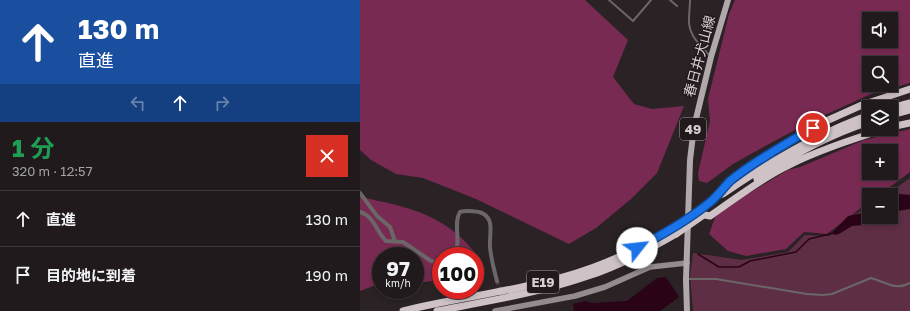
<!DOCTYPE html>
<html lang="ja">
<meta charset="utf-8">
<style>
:root{--surface:#201a1c;--page:#2d2729;--text:#f1f3f6;--muted:#a2a1a3;--line:#3d383b}
body{margin:0;font-family:"Golos Text","Noto Sans JP",sans-serif;background:var(--page);color:var(--text);height:100vh;display:flex;flex-direction:column;font-size:15px;white-space:nowrap}
*{box-sizing:border-box;margin:0}
p{font-size:13px;color:var(--muted)}
.icon{flex:none;width:22px;height:22px;fill:none;stroke:currentColor;stroke-width:2;stroke-linecap:round;stroke-linejoin:round}
.map{position:relative;flex:1;overflow:hidden}
.details{display:flex;flex-direction:column;background:var(--surface);width:360px}
.details>*{flex:none}
.hud{background:#1a4fa0;color:#fff;overflow:hidden}
.fabs{position:absolute;left:502px;top:12px;display:grid;gap:8px}
.fabs a{display:grid;place-items:center;width:36px;height:36px;border-radius:0px;background:var(--surface);box-shadow:0 2px 6px #0003,0 0 0 1px var(--line);font-size:20px}
.speed{position:absolute;left:12px;top:247px;display:flex;gap:8px;font-size:20px;font-weight:700;text-align:center}
.speed>*{display:grid;place-content:center;width:52px;height:52px;border-radius:50%;background:var(--surface);box-shadow:0 2px 6px #0003,0 0 0 1px var(--line);line-height:1}
.speed small{font-size:10px;font-weight:400}
.speed .limit{border:6px solid #d22;background:#fff;color:#111}
.pin{position:absolute;display:grid;place-items:center;width:34px;height:34px;color:#fff;margin:-17px;border:2px solid #fff;border-radius:50%;box-shadow:0 1px 4px #0007}
.me{position:absolute;width:44px;margin:-22px;rotate:61deg;stroke-linejoin:round;filter:drop-shadow(0 0 3px #0008)}
.turn{display:flex;align-items:center;gap:14px;height:84px;padding:0 12px;font-size:18px}
.turn .icon{width:52px;height:52px;stroke-width:2.5}
.turn b{display:block;font-size:28px;line-height:34px}
.lanes{display:flex;align-items:center;height:38px;padding:0 12px;background:#0003;justify-content:center;gap:20px;direction:ltr}
.lanes .off{opacity:.35}
.round{display:grid;place-items:center;flex:none;width:42px;height:42px;border-radius:0px;background:var(--page)}
.overview{display:flex;align-items:center;justify-content:space-between;height:68px;padding:0 12px}
h1{font-size:24px;font-weight:700;line-height:30px;color:#1e9e55}
ul{padding:0;list-style:none}
li{display:flex;align-items:center;gap:12px;height:56px;padding:0 12px;border-top:1px solid var(--line)}
li div{flex:1}
li b{display:block;font-size:15px}
li em{font-style:normal}
main{display:flex;flex:1;min-height:0}
.map>svg:first-child{display:block}
</style>
<main>
<section class="details">
<div class="hud">
<div class="turn"><svg class="icon" aria-label="ahead" viewBox="0 0 24 24"><path d="M12 20V5M6 11l6-6 6 6"/></svg><div><b>130 m</b>直進</div></div>
<div class="lanes"><svg class="icon off" aria-label="left" viewBox="0 0 24 24"><path d="M17 20v-9H6M10 6l-5 5 5 5"/></svg><svg class="icon" aria-label="ahead" viewBox="0 0 24 24"><path d="M12 20V5M6 11l6-6 6 6"/></svg><svg class="icon off" aria-label="right" viewBox="0 0 24 24"><path d="M7 20v-9h11M14 6l5 5-5 5"/></svg></div>
</div>
<div class="overview"><div><h1>1 分</h1><p>320 m · 12:57</p></div><a class="round" style="background:#d93025;color:#fff"><svg class="icon" aria-label="close" viewBox="0 0 24 24"><path d="M6 6l12 12M18 6L6 18"/></svg></a></div>
<ul>
<li><svg class="icon" aria-label="ahead" viewBox="0 0 24 24"><path d="M12 20V5M6 11l6-6 6 6"/></svg><div><b>直進</b></div><em>130 m</em></li>
<li><svg class="icon" aria-label="arrive" viewBox="0 0 24 24"><path d="M6 21V4h12l-3 4 3 4H6"/></svg><div><b>目的地に到着</b></div><em>190 m</em></li>
</ul>
</section>
<div class="map">
<svg width="550" height="311" viewBox="0 0 550 311">
<rect width="100%" height="100%" fill="#2a2225"/>
<!-- green -->
<path fill="#5e2e44" d="M550 178V311H333L330 276 333 253 382 260 428 252 445 235 469 236 489 218 509 206V217H531V195H526Z"/>
<!-- forest -->
<path fill="#792a52" fill-rule="evenodd" d="M0 0H225L268 40 253 77 274 104 292 109 324 106 297 173 271 199 236 228 209 244 116 199 63 178 36 174 11 160 0 150Z
M375 0H550V83L511 94 456 119 407 145 373 164 347 183 339 181 338 173 350 121 348 99 369 14ZM509 19H531V41H509ZM509 63H531V85H509Z
M550 129V172L519 195H509V202L467 234 444 232 426 249 386 256 368 251 349 234 357 212 428 170 440 167 504 140ZM509 151H531V173H509Z
M0 197C50 207 91 216 121 261L115 267V256H81V280L55 283V256H21V283L0 291Z"/>
<!-- water -->
<path fill="#2a0317" d="M539 194 550 195V209L531 212V198Z
M509 209V217H520L503 225 492 226 479 234 474 235 473 232 488 216 503 213Z
M306 277 319 297 300 311H214L213 304 225 301 232 303 267 301 297 278Z"/>
<g fill="none" stroke-linecap="round" stroke-linejoin="round">
<!-- stream -->
<path stroke="#2a0317" stroke-width="1.5" d="M338 254 359 267H379L390 261 436 252 449 239 474 233"/>
<!-- minor-tunnel -->
<path stroke="#443c3f" stroke-width="4" stroke-dasharray="4 2" stroke-linecap="butt" d="M137 281 145 303"/>
<!-- service -->
<path stroke="#6b6668" stroke-width="2" d="M249 0 273 21 291 0
M310 0 317 6
M330 0C330 7 329 12 329 19 328 35 340 45 350 56
M327 279H356L447 294 463 295 472 294 511 278C526 282 535 291 550 283"/>
<!-- minor -->
<path stroke="#6b6668" stroke-width="4" d="M0 193 17 216 30 227 35 241
M0 212C15 217 16 231 26 241L43 242 71 261 81 263
M93 256C103 242 92 225 100 212 106 210 112 211 119 212 136 217 129 233 130 247 131 258 134 270 137 281"/>
<!-- secondary -->
<path stroke="#938b8e" stroke-width="5.5" d="M135 311 215 296 245 287 290 267 327 263"/>
<!-- primary -->
<path stroke="#b1a8ac" stroke-width="6" d="M327 311 326 280 330 160 334 127 351 57 368 0"/>
<!-- motorway -->
<path stroke="#cec2c6" stroke-width="7" d="M531 108 550 103
M531 115 550 110
M531 127 550 123
M397 179C432 155 469 135 509 122
M363 194C409 162 456 134 509 115
M351 202 371 181 421 147 464 122 502 105 550 89
M345 215 350 216C375 199 400 179 427 166 459 150 492 139 526 129
M43 311C111 294 182 289 247 262 271 252 293 240 315 227
M77 311C128 301 179 293 228 276 259 266 288 250 316 234"/>
<!-- motorway-bridge -->
<path stroke="#cec2c6" stroke-width="7" d="M315 227 340 210
M316 234 342 216"/>
</g>
<g fill="none" stroke-linecap="round" stroke-linejoin="round">
<defs>
<path id="route" d="M277 248C302 235 327 221 349 203 357 197 363 188 370 181 393 162 427 143 453 128"/>
</defs>
<!-- route casing -->
<use href="#route" stroke="#114b97" stroke-width="10"/>
<!-- route -->
<use href="#route" stroke="#1a73e8" stroke-width="7"/>
</g>
<g text-anchor="middle" dominant-baseline="central" stroke-width="3" stroke-linejoin="round" paint-order="stroke">
<!-- shield labels -->
<g fill="#21191c" stroke="#a0999b" stroke-width="1">
<rect x="320" y="118" width="26" height="22" rx="3"/>
<rect x="167" y="271" width="32" height="22" rx="3"/>
</g>
<g font-size="13" font-weight="bold" fill="#d6d0d2">
<text x="333" y="129">49</text>
<text x="183" y="282">E19</text>
</g>
<!-- street labels -->
<g font-size="14" fill="#d6d0d2" stroke="#21191c">
<text transform="translate(339 56) rotate(-75)">春日井犬山線</text>
</g>
</g>
</svg>
<div class="fabs">
<a><svg class="icon" aria-label="sound" viewBox="0 0 24 24"><path d="M4 9h4l5-4v14l-5-4H4zM17 9q2 3 0 6"/></svg></a>
<a><svg class="icon" aria-label="search" viewBox="0 0 24 24"><circle cx="10" cy="10" r="6"/><path d="M15 15l6 6"/></svg></a>
<a><svg class="icon" aria-label="layers" viewBox="0 0 24 24"><path d="M12 4l9 5-9 5-9-5zM3 14l9 5 9-5"/></svg></a>
<a>+</a>
<a>−</a>
</div>
<div class="speed"><div>97<small>km/h</small></div><div class="limit">100</div></div>
<div class="pin" style="left:453px;top:128px;background:#d93025"><svg class="icon" aria-label="arrive" viewBox="0 0 24 24"><path d="M6 21V4h12l-3 4 3 4H6"/></svg></div>
<svg class="me" style="left:277px;top:248px" viewBox="-20 -20 40 40"><circle r="19" fill="#fff"/><path d="M0-13L10 11 0 6-10 11z" fill="#1a73e8"/></svg>
</div>
</main>
